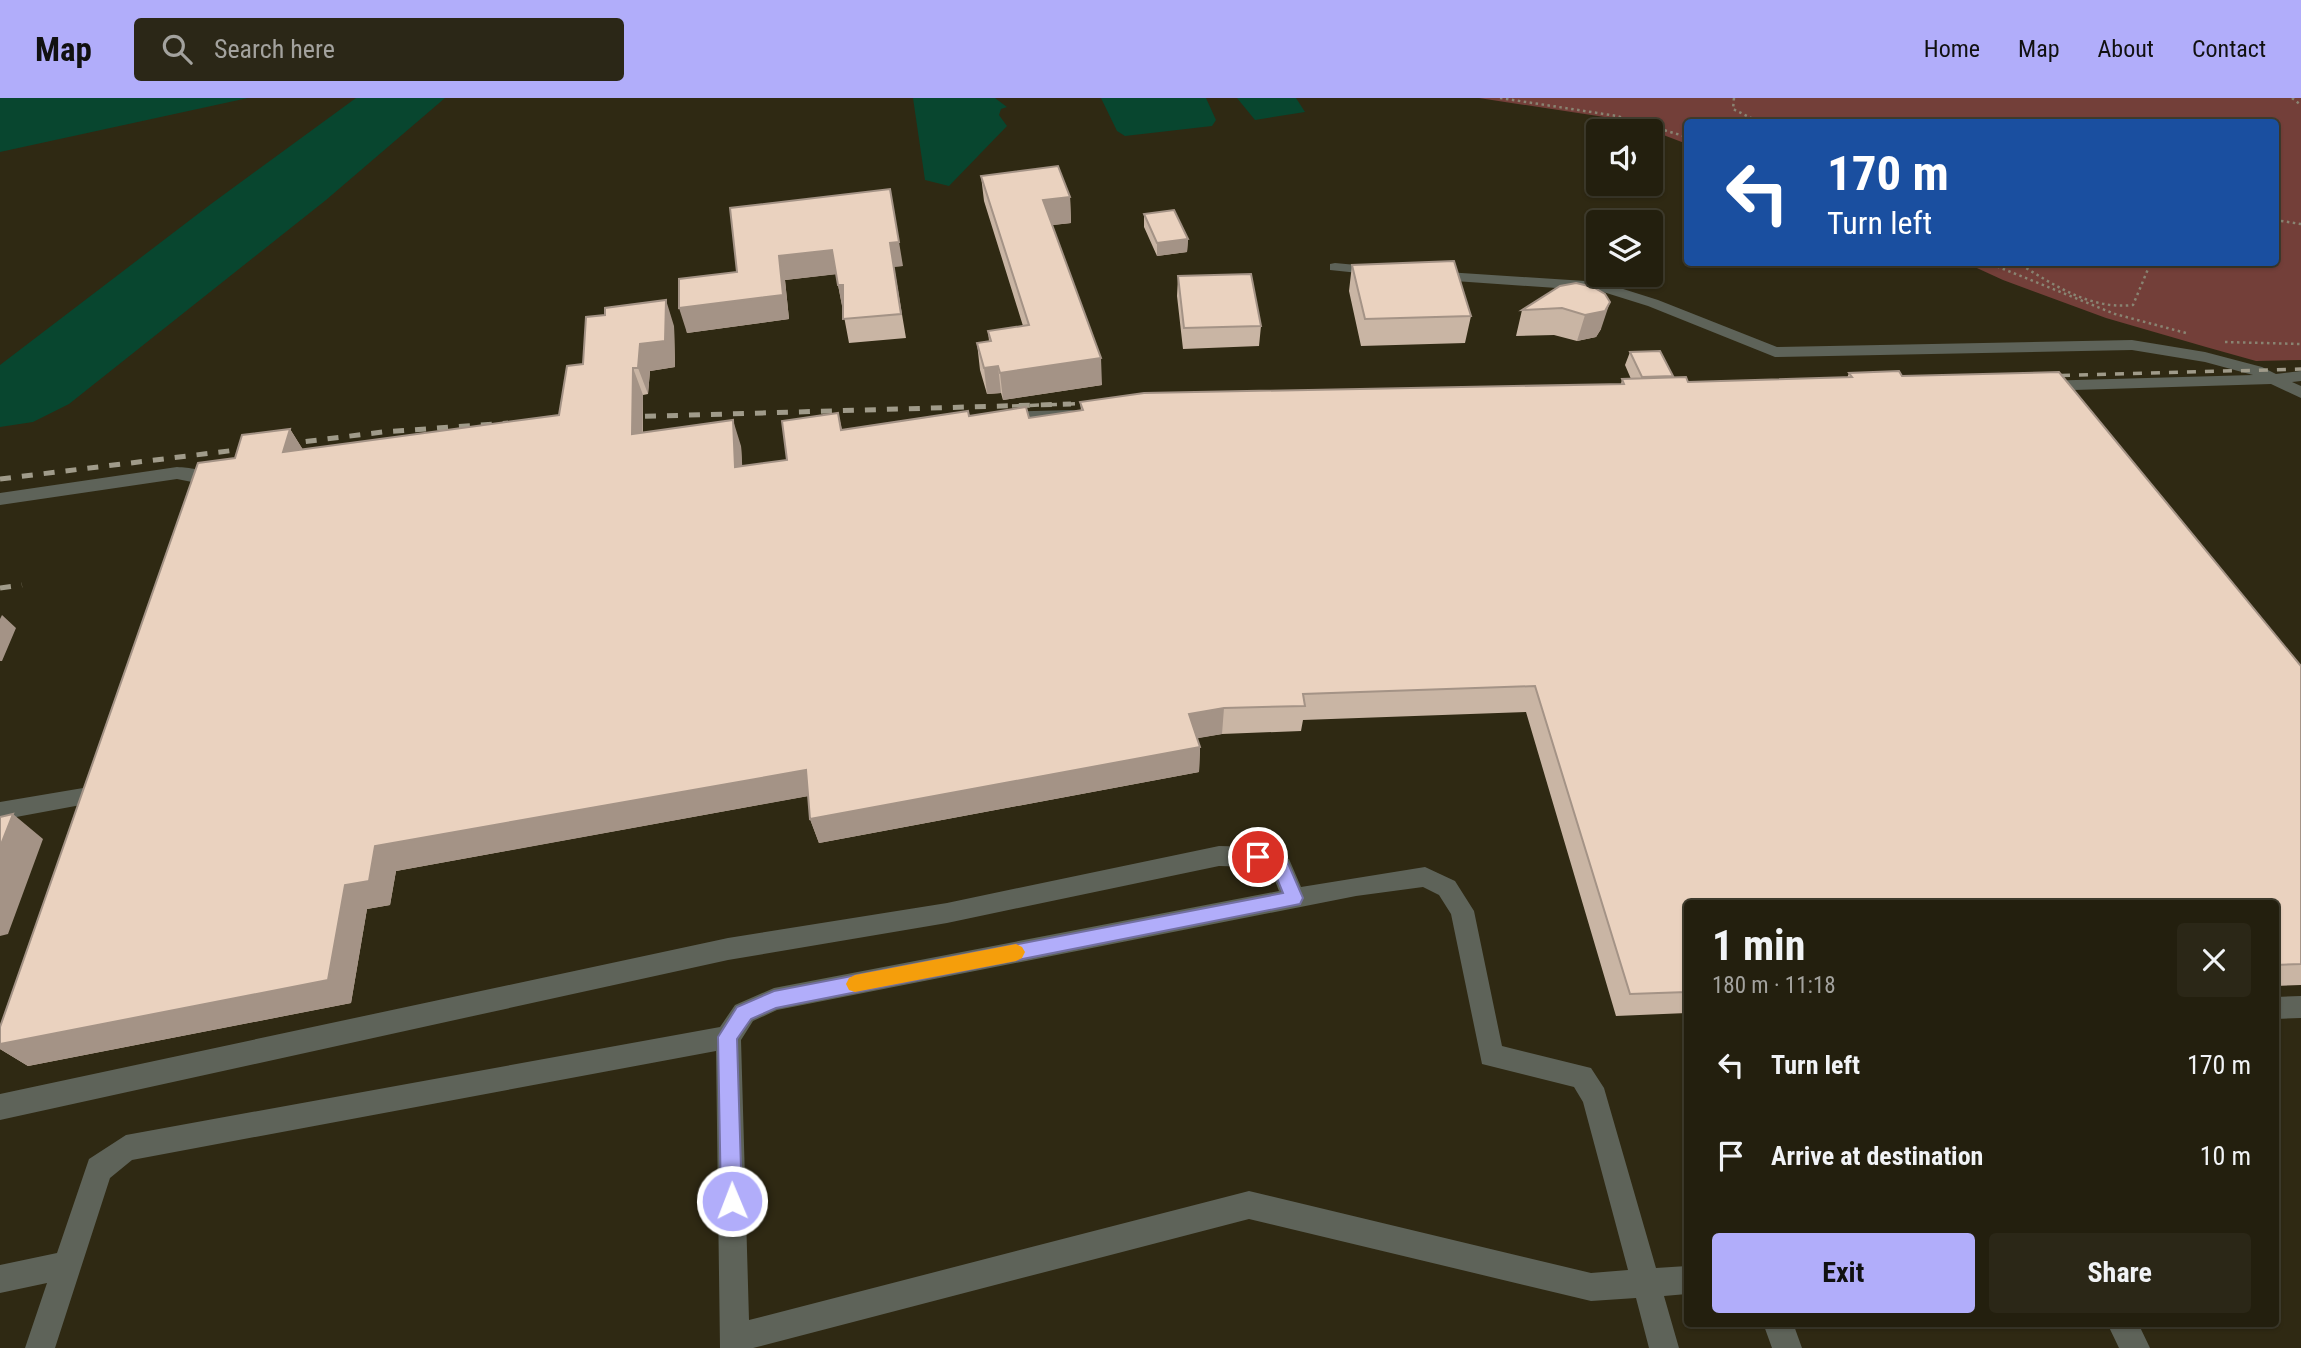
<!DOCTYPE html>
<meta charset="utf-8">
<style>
:root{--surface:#231f0e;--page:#2b2717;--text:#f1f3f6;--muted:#a3a29e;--line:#403d2e;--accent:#b1adfa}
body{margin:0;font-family:"Roboto Condensed",sans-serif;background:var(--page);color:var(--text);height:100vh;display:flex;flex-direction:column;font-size:26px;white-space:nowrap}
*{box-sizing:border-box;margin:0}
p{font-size:23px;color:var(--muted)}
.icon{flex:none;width:38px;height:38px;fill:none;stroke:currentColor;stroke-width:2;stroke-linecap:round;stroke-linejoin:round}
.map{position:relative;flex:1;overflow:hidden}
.sheet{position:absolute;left:1684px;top:802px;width:595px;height:427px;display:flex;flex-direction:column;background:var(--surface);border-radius:7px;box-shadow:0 2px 5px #0004,0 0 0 2px var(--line)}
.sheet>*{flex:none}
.guide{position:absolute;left:1684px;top:21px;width:595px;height:147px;border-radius:7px;box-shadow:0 2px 5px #0004,0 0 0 2px var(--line);background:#1a4fa0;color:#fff;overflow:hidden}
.tools{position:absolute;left:1586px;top:21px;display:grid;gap:14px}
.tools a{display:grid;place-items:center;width:77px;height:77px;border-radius:7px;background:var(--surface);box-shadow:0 2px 5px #0004,0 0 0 2px var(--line);font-size:35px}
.pin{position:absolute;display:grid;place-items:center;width:60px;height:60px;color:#fff;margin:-30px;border:4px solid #fff;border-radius:50%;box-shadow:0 2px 7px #0007}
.me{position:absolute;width:77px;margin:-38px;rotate:359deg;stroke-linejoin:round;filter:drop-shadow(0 0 5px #0008)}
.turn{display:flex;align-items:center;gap:24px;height:147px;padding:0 28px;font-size:32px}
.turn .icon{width:91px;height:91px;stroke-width:2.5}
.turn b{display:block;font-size:49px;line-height:60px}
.round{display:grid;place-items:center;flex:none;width:74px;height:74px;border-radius:7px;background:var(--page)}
.summary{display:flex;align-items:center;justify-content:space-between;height:119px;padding:0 28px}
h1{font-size:42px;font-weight:700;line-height:52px}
.primary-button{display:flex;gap:14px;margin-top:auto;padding:14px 28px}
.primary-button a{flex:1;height:80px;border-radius:7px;background:var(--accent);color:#111;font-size:28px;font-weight:700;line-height:80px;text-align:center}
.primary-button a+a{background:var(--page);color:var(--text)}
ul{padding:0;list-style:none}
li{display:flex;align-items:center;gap:21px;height:91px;padding:0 28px}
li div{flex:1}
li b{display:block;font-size:26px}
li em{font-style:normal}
header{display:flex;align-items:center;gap:42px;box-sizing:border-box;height:98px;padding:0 35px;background:var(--accent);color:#111}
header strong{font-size:33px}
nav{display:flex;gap:38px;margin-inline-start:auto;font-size:24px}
.search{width:490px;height:63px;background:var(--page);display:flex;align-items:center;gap:18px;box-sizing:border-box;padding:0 24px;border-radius:7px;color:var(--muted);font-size:26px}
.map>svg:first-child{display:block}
</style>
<header>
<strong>Map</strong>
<div class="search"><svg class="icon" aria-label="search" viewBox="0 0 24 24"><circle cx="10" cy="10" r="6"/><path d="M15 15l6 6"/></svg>Search here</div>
<nav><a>Home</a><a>Map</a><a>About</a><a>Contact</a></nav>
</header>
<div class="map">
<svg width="2301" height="1250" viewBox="0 0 2301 1250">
<rect width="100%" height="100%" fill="#2f2913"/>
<!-- green -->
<path fill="#733f39" d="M1479 0H2301V262L2256 263 2206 249 2106 220 2003 182 1966 165 2275 164V24H1687V46L1624 22Z"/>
<!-- water -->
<path fill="#08462f" d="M0 0H248L0 54Z
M356 0H445L326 102 69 306 33 324 0 329V267L211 106Z
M913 0H995L1007 9 1001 11 999 17 1007 28 949 88 925 82Z
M1101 0H1206L1216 22 1212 28 1125 38 1117 33Z
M1237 0H1296L1305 14 1255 22Z"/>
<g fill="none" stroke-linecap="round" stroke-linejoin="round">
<!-- path -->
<path stroke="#898472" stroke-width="2.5" stroke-dasharray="2.5 3.5" stroke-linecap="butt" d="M1500 0 1617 18 1687 39
M1734 0 1733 11 1759 24
M2292 0 2301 7
M2275 122 2301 126
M1986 164 2115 216 2186 235
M2016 164C2053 186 2089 212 2133 207L2151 164
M2225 244 2301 246"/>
<!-- minor -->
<path fill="#5e6359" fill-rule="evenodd" d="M1335 165 1378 169 1385 173 1378 177 1330 172V166Z
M1431 173 1601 184 1658 202 1777 249 2132 242 2205 254 2262 269 2276 276 2301 273V283L2292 284 2301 288V300L2271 286 2041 293 2033 288 2041 283 2253 277 2205 264 2132 252 1775 259 1648 208 1600 193 1426 181V175Z
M1071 312 1077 313 1079 317 1077 321 1002 324 994 319 1002 314Z
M177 369C190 370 203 370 211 382L202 403H190L187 399 192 384 177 381 0 407V395Z
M89 689 97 692 100 698 97 704 0 722V704Z
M1219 748 1258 749 1289 761 1301 789 1425 769 1455 783 1474 813 1502 948 1591 970 1604 990 1656 1170 1687 1168V1196L1664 1198 1679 1250H1649L1636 1200 1591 1203 1249 1121 753 1250H720L716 953 132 1062 110 1080 55 1250H25L47 1185 0 1195V1167L57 1155 89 1061 126 1037 720 929 735 907 774 890 1279 793 1272 775 1257 769 1219 768 947 825 728 862 0 1022V996L728 840 947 805ZM1423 789 1439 797 1451 816 1482 966 1574 989 1583 1004 1628 1172 1591 1175 1249 1093 749 1222 741 942 753 923 777 912 1356 798Z
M2301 898V920L2275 921V899Z
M1763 1225H1793L1802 1250H1772Z
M2107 1225H2138L2150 1250H2119Z"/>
<!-- rail-far1 -->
<path stroke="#a09b8a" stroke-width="3.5" stroke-dasharray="9 9" stroke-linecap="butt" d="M2043 278 2301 271
M1012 308 1099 305"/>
<!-- rail -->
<path stroke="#a09b8a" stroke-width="5" stroke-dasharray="11 11" stroke-linecap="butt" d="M623 319 1071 306
M0 381 383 334 508 325
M0 490 22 487"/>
</g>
<!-- wall -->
<path fill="#c9b5a4" d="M981 78 1070 99 1071 125 1052 127 1102 287 1003 302 1001 295 987 296 980 272 977 245 989 243 988 233 1023 228 984 103Z
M1144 116 1188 141 1187 154 1157 158 1144 129Z
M1352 167 1471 218 1465 245 1361 248 1349 193Z
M903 168 894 169 906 240 849 245 836 176 785 182 789 221 687 235 679 181Z
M1178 178 1261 228 1259 248 1183 251 1177 198Z
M1593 189 1601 231 1596 239 1577 243 1554 237 1516 238 1522 212Z
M674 228 675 269 650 273 648 296 643 297V335L741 348 742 368 787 362 838 315 842 332 969 318 1029 320 1081 312 1080 304 1621 286 1622 281H1631L1625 267 1630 254 1673 278 1672 280 1688 284 1847 280 1849 275 1902 278 2301 568V887L2275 888V805H1687V915L1616 918 1526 614 1303 622 1301 633 1222 636 1197 640 1200 649 1199 674 819 745 810 721 808 698 396 773 390 807 367 811 351 905 28 968 0 951V929L235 360 290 331 303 352 559 317 583 266Z"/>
<!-- shaded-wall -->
<path fill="#a49386" d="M1070 99 1071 125 1045 128 1043 102Z
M1188 141 1187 154 1157 158V145Z
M899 144 903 168 894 169 906 240 890 145Z
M832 152 838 176 785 182 789 221 687 235 679 210 779 158Z
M838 187H843V212Z
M666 202 674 228 675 269 650 273 648 296 638 270 640 246Z
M1610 204 1601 231 1596 239 1577 243 1585 217Z
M1101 260 1102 287 1003 302 1000 275Z
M998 268 1001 295 987 296 984 270Z
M633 270 643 297 642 363 632 336Z
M733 322 741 348 744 396 735 369Z
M290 331 307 358 283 354Z
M2 517 16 530 2 563H0V521Z
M1224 610 1222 636 1188 642 1189 616Z
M1200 649 1199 674 819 745 810 721Z
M806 672 814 697 396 773 390 807 367 811 351 905 28 968 0 951V946L345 787 375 748Z
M13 716 43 741 8 836 0 838V749Z"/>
<!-- building -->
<path fill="#ead2bf" stroke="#a49386" stroke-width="2" d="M1058 68 1070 99 1043 102 1101 260 1000 275 998 268 984 270 977 245 991 243 988 233 1029 227 981 78Z
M890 91 899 144 890 145 901 216 843 221V187H838L832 152 779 158 783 197 679 210V181L737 174 730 110Z
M1174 112 1188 141 1157 145 1144 116Z
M1454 163 1471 218 1365 221 1352 167Z
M1251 176 1261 228 1184 230 1178 178Z
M1576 185 1593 189 1605 196 1610 204 1605 213 1585 217 1562 210 1522 212 1560 188Z
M666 202 665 243 640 246 638 270H633L632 336 733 322 735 369 787 362 782 323 838 315 841 332 968 313 969 318 1026 309 1029 320 1083 312 1080 304 1144 295 1624 286 1622 281 1686 279 1688 284 1852 279 1849 275 1899 273 1902 278 2059 274 2301 568V866L2275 867V805H1687V894L1630 896 1535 588 1303 596 1305 608 1224 610 1189 616 1200 649 810 721 806 672 375 748 369 783 345 787 328 882 0 946V929L198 365 235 360 242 337 290 331 283 354 559 317 567 268 583 266 586 219 605 217V210Z
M1660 253 1673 278 1642 279 1630 254Z
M13 716 0 749V719Z"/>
<!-- route -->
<path fill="#b1adfa" stroke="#7370a2" stroke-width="2" d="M1258 752 1287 763 1303 800 1300 806 776 910 751 921 737 941 742 1103 739 1111 732 1114 724 1111 721 1103 718 939 737 909 774 893 1283 795 1274 773 1252 764 1249 759Z"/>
<!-- slow -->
<path fill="#f59e0b" d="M1016 846 1022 849 1025 854 1022 860 1016 863 855 894 849 892 846 886 849 880 855 877Z"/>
</svg>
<div class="tools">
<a><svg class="icon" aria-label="sound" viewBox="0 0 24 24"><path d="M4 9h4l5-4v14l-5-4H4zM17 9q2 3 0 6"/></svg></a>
<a><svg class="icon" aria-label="layers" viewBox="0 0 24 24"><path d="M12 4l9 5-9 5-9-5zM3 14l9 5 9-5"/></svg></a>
</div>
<div class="pin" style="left:1258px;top:759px;background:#d93025"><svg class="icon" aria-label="arrive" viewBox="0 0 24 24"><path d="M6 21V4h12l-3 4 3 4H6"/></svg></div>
<svg class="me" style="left:732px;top:1103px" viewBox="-20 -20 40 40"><circle r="17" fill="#b1adfa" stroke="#fff" stroke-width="3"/><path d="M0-11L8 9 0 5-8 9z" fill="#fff"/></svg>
<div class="guide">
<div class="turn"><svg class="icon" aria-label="left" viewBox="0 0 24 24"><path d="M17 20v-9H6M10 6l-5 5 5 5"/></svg><div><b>170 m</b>Turn left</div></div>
</div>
<section class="sheet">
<div class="summary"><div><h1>1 min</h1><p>180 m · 11:18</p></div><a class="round"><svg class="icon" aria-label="close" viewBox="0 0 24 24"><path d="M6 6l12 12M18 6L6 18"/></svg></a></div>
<ul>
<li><svg class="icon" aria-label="left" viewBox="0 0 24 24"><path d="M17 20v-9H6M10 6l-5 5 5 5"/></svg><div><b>Turn left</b></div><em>170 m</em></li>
<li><svg class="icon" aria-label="arrive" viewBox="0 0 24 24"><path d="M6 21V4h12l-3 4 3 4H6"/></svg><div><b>Arrive at destination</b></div><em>10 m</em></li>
</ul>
<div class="primary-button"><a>Exit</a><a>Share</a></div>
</section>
</div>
